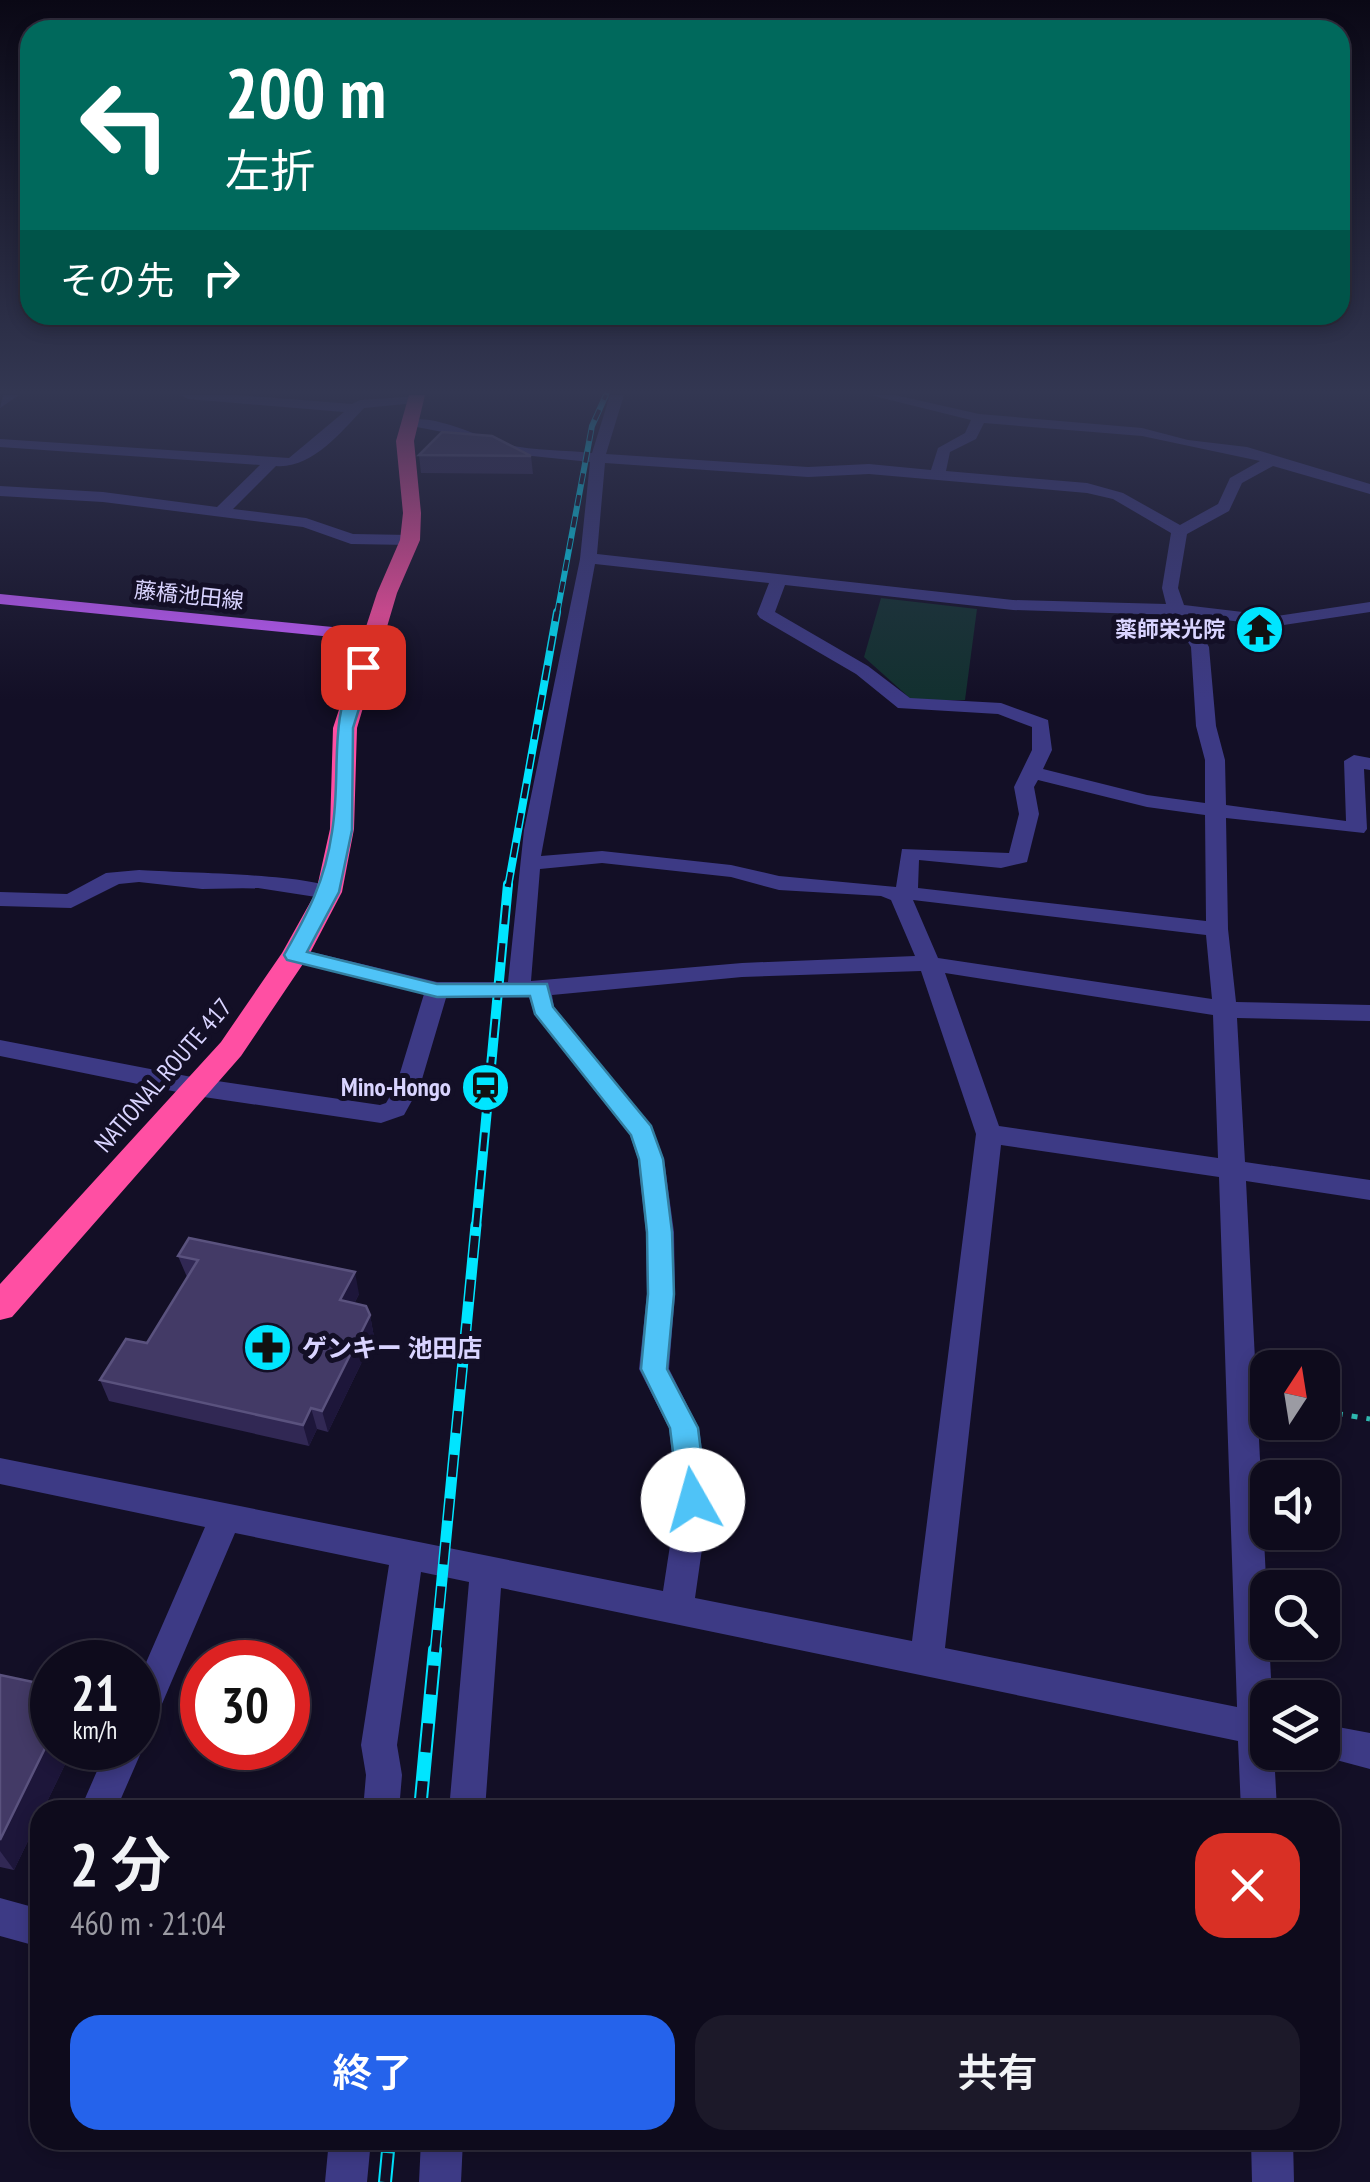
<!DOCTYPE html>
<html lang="ja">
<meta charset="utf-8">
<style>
:root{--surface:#0e0b1c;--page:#1c1929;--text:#f1f3f6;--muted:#9b9ba3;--line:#2e2b3b;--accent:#2563eb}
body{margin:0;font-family:"PT Sans Narrow","Noto Sans JP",sans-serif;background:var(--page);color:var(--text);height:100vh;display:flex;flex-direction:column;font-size:38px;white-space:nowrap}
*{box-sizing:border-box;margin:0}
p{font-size:32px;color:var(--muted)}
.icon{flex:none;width:55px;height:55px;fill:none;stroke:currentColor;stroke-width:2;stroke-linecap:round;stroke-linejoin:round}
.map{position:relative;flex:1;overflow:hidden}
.details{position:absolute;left:30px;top:1800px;width:1310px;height:350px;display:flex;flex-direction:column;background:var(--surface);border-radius:30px;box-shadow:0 5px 15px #0003,0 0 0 2px var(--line)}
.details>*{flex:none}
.banner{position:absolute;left:20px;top:20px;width:1330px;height:305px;border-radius:30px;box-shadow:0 5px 15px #0003,0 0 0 2px var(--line);background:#00695c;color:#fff;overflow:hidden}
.needle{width:65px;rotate:12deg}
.tools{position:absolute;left:1250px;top:1350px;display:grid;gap:20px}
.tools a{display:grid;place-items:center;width:90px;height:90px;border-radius:20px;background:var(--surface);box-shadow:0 5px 15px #0003,0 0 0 2px var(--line);font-size:50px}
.speed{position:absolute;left:30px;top:1640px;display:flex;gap:20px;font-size:50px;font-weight:700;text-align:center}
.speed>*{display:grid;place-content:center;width:130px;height:130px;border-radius:50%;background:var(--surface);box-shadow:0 5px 15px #0003,0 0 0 2px var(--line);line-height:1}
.speed small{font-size:25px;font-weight:400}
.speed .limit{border:15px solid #d22;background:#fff;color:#111}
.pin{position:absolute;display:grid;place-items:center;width:85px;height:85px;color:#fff;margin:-42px;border-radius:20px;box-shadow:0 5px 15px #0006}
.me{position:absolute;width:110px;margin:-55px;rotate:353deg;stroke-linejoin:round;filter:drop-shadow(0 0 8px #0008)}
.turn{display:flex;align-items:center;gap:35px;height:210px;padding:0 40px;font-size:45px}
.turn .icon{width:130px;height:130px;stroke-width:2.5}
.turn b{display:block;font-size:70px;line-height:85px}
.then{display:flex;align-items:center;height:95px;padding:0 40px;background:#0003;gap:20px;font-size:38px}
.round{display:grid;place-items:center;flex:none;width:105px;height:105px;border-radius:30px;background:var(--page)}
.summary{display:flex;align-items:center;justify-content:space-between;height:170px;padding:0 40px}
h1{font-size:60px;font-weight:600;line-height:75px}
.cta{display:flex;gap:20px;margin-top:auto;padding:20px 40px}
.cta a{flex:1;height:115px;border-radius:30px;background:var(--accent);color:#fff;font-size:40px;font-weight:600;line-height:115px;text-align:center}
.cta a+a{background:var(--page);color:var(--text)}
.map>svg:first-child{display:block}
</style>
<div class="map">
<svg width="1370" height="2182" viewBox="0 0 1370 2182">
<rect width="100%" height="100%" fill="#130f26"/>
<!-- green -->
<path fill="#12302f" d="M881 598 977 609 965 700H912L864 657Z"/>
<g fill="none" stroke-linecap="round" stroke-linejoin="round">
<!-- path -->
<path stroke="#2fb8b0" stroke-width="5" stroke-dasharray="6 9" stroke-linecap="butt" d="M1322 1411 1370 1419"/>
<!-- minor -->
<path fill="#3d3a85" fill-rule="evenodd" d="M3 395H19L0 408Z
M181 395H237L352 404 360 400 420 396V402L415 403 364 408C341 432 312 469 276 466L233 509 306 518 353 534 410 535 418 540 410 545 351 544 303 527 103 502 0 496V486L103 492 217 507 260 465 0 447V439L289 458 344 412 188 399Z
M610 395H624L606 454 808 467 869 464 931 470 938 448 965 433 971 420 870 395H895L979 414 1142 428 1188 440 1247 447 1370 484V494L1273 466 1242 483 1229 511 1187 534 1178 588 1184 605 1277 616 1370 602V612L1277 626 1191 616 1209 647 1216 726 1225 760 1226 805 1346 821 1344 761 1354 755 1370 758V770L1364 769 1367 829 1364 833 1226 818 1228 929 1236 1002 1370 1005V1021L1237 1018 1245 1162 1370 1180V1200L1246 1181 1272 1698H1268V1752H1274L1277 1810H1241L1238 1741 501 1588 485 1810H449L469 1582 421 1572 397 1745 402 1775 399 1810H363L366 1775 361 1745 389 1565 235 1533 150 1732 138 1737 143 1748 116 1810H80L107 1748H138V1681L205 1527 0 1484V1458L663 1591 677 1500 669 1428 639 1369 647 1294 646 1232 638 1159 630 1135 535 1015 529 997 446 998 420 1086 404 1115 381 1123 197 1096 0 1056V1040L197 1078 380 1105 386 1103 396 1086 424 994 287 960 284 955 287 950 295 948 437 982H508L524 830 580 559 590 462 504 453 448 433 401 424C425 408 479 438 505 444 532 451 564 450 592 453ZM984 423 1142 436 1260 461 1230 478 1218 504 1180 525 1123 493 1087 483 946 471 950 452 976 439ZM605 463 808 477 869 474 1087 493 1113 499 1171 533 1162 588 1166 604 1013 600 597 554ZM595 564 769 583 757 614 760 618 856 674 898 708 998 714 1032 727V750L1014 787 1019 814 1009 853 902 849 896 887 779 876 731 865 602 851 541 856ZM785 585 1013 610 1172 615 1191 647 1196 726 1205 760V803L1147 795 1043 769 1052 750 1048 720 1001 703 910 698 868 666 775 612ZM1038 780 1147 807 1205 815 1206 921 918 888 919 860 1001 868 1027 862 1039 814 1034 787ZM602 863 731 877 779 890 881 896 891 900 915 956 742 963 531 981 540 869ZM913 900 1206 935 1212 999 938 958ZM921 971 976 1134 912 1641 695 1598 709 1500 699 1428 669 1369 675 1294 674 1232 664 1159 651 1126 554 1007 552 995 742 977ZM945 973 1213 1015 1218 1158 999 1126ZM1001 1145 1219 1177 1237 1707 945 1648Z
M139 870C175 873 321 873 340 892L329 899 258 888 202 889 139 882 119 884 71 908 0 906V892L67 894 106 873Z
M1322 1724 1370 1733V1769L1310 1753 1322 1752Z
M0 1898 40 1909V1947L0 1936Z
M329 2140H371L367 2182H325Z
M421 2140H463L461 2182H419Z
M1251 2140H1293L1294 2182H1252Z"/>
<!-- major -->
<path fill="#c25bff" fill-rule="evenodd" d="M0 594 373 631 382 636 373 641 0 604Z"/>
<!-- highway -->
<path fill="#ff4fa3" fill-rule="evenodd" d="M409 395H425L414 441 421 513 420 540 397 593 357 728 354 829 342 892 309 955 241 1056 12 1317 0 1320V1284L221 1042 282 953 316 892 330 829 333 728 377 593 400 540 403 513 396 441Z"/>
<defs>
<path id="rail-far4" d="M557 614 592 426 606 395"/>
<path id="rail-far3" d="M508 887 557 612"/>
<path id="rail-far2" d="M476 1227 508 884"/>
<path id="rail-far1" d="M435 1652 476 1225"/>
<path id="rail" d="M420 1810 435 1650
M385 2182 389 2140"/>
</defs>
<!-- rail-far4 casing -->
<use href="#rail-far4" stroke="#00e5ff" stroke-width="6"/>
<!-- rail-far3 casing -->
<use href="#rail-far3" stroke="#00e5ff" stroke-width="8"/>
<!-- rail-far2 casing -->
<use href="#rail-far2" stroke="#00e5ff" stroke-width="10"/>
<!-- rail-far1 casing -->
<use href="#rail-far1" stroke="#00e5ff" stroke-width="11"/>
<!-- rail casing -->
<use href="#rail" stroke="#00e5ff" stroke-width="14"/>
<!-- rail-far4 -->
<use href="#rail-far4" stroke="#130f26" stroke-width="4" stroke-dasharray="11" stroke-linecap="butt"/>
<!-- rail-far3 -->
<use href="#rail-far3" stroke="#130f26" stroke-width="5" stroke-dasharray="15" stroke-linecap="butt"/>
<!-- rail-far2 -->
<use href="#rail-far2" stroke="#130f26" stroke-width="6" stroke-dasharray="19" stroke-linecap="butt"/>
<!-- rail-far1 -->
<use href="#rail-far1" stroke="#130f26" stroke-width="8" stroke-dasharray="22" stroke-linecap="butt"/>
<!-- rail -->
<use href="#rail" stroke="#130f26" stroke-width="10" stroke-dasharray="29" stroke-linecap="butt"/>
</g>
<!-- wall -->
<path fill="#312854" d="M419 455 531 456 533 474 421 473Z
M178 1256 359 1294 354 1304 370 1315 374 1337 328 1432 317 1429 309 1446 109 1401 100 1380 147 1343 187 1277Z
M0 1675 73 1748 43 1810H40V1816L14 1870 0 1867Z"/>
<!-- shaded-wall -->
<path fill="#1d163a" d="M355 1272 359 1294 345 1322 340 1300Z
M370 1315 374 1337 328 1432 322 1411Z
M311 1408 317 1429 309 1446 303 1425Z
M52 1734V1748H73L43 1810H40V1816L14 1870 0 1851V1840Z"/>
<!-- building -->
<path fill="#433a66" stroke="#5a527e" stroke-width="2.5" d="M442 432 492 436 531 456 419 455Z
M189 1238 355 1272 340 1300 366 1306 370 1315 322 1411 311 1408 303 1425 100 1380 126 1339 147 1343 198 1260 178 1256Z
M0 1675 52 1686V1734L0 1840Z"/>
<!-- sky -->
<linearGradient id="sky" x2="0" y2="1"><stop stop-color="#0a0815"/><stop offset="0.56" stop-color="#333752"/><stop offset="1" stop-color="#333752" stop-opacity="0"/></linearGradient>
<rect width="1370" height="700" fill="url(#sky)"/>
<!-- route -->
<path fill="#4fc3f7" stroke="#337fa1" stroke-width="2.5" d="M357 663 372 667 353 728 352 830 339 892 307 952 437 984H547L553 1007 651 1126 663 1159 672 1232 674 1294 667 1369 698 1428 707 1500 703 1508 693 1512 683 1508 679 1500 670 1428 641 1369 648 1294 647 1232 639 1159 631 1135 535 1014 530 996 437 997 287 960 284 955C308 913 325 881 332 832 342 772 327 723 357 663Z"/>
<!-- icons -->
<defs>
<symbol id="temple-disc" viewBox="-11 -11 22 22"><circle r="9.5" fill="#00e5ff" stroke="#130f26"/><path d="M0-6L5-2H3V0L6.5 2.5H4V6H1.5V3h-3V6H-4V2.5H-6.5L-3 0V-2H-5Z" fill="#111"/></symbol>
<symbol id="station-disc" viewBox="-11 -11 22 22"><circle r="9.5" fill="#00e5ff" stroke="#130f26"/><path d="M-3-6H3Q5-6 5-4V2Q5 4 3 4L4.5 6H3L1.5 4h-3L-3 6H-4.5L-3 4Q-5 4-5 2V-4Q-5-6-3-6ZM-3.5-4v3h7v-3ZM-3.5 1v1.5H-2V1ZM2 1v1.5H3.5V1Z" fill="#111"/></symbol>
<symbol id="pharmacy-disc" viewBox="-11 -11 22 22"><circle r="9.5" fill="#00e5ff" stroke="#130f26"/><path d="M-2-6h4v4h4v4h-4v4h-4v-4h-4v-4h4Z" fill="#111"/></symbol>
</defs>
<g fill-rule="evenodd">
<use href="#temple-disc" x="1232" y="602" width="55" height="55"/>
<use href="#station-disc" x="458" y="1060" width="55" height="55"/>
<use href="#pharmacy-disc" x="240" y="1320" width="55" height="55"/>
</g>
<g text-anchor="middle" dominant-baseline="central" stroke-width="10" stroke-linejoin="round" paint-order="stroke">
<!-- far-street labels -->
<g font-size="22" fill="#d9d4ff" stroke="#130f26">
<text transform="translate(189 595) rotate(6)">藤橋池田線</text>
</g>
<!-- far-poi labels -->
<g font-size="22" font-weight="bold" fill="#d9d4ff" stroke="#130f26" text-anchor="end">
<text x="1225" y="629">薬師栄光院</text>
</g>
<!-- street labels -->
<g font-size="25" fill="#d9d4ff" stroke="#130f26">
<text transform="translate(163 1075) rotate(-49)">NATIONAL ROUTE 417</text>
</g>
<!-- poi labels -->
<g font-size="25" font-weight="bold" fill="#d9d4ff" stroke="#130f26" text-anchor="end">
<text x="451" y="1087">Mino-Hongo</text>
<text x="302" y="1348" text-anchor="start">ゲンキー 池田店</text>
</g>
</g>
</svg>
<div class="tools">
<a><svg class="needle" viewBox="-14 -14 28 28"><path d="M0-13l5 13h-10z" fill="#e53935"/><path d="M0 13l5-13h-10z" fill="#9b9ba3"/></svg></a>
<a><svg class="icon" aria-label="sound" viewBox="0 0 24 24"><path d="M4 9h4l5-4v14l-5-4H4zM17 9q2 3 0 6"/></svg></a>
<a><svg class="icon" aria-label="search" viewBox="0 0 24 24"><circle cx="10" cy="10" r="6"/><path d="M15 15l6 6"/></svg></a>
<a><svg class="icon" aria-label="layers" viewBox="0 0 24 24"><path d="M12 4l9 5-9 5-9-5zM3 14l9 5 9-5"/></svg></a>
</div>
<div class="speed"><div>21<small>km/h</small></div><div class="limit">30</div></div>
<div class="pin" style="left:363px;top:667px;background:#d93025"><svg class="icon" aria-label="arrive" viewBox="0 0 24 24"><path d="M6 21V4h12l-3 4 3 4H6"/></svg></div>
<svg class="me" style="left:693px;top:1500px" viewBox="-20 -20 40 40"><circle r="19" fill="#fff"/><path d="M0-13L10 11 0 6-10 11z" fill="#4fc3f7"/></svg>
<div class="banner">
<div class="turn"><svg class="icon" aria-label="left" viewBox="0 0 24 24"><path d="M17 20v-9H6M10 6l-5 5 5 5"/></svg><div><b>200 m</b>左折</div></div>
<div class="then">その先<svg class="icon" aria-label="right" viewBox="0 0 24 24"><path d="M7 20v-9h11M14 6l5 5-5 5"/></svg></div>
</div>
<section class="details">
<div class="summary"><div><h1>2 分</h1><p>460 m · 21:04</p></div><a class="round" style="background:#d93025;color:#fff"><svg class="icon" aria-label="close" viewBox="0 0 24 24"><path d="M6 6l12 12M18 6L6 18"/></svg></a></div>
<div class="cta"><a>終了</a><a>共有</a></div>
</section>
</div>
